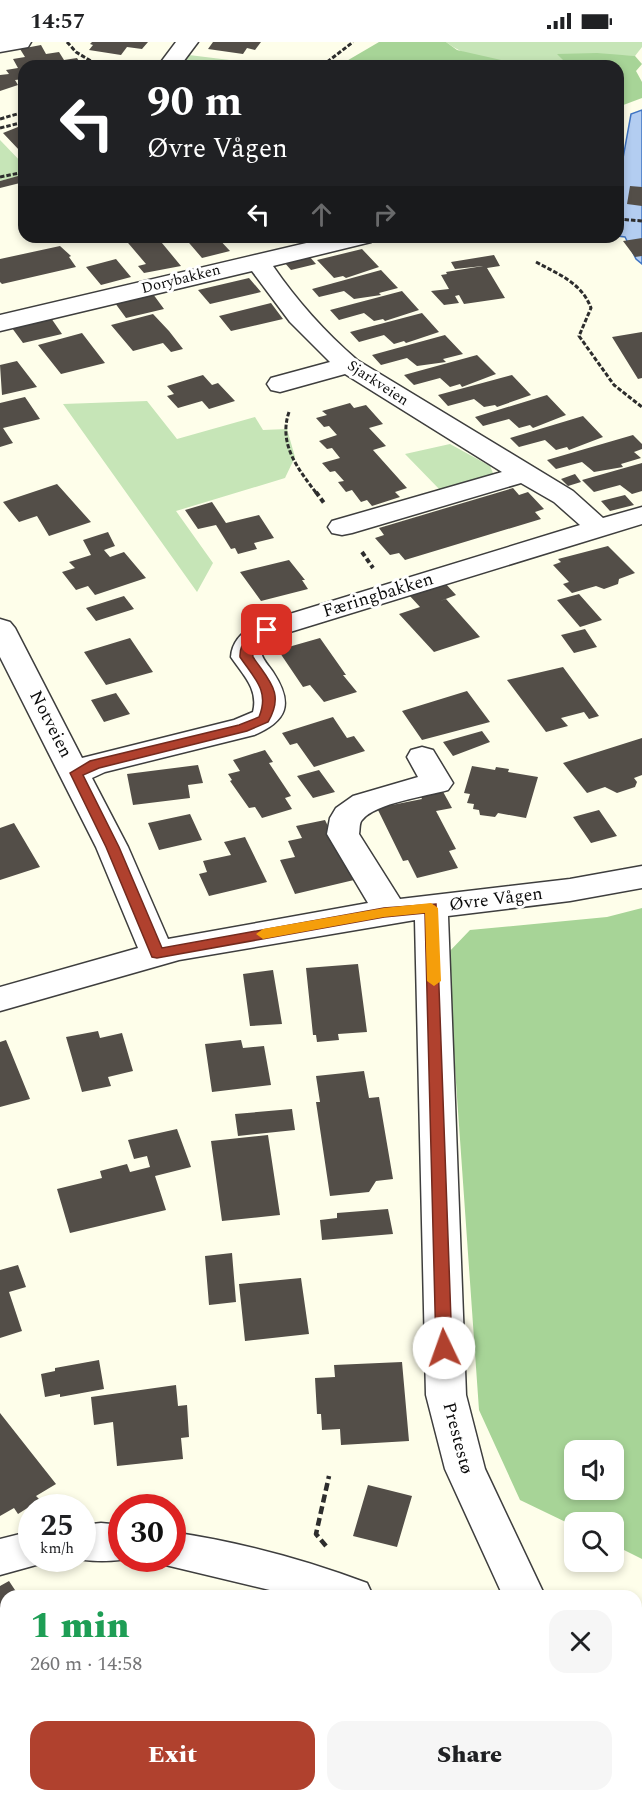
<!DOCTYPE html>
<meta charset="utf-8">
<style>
:root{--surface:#fff;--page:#f6f6f6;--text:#202124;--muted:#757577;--accent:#b0412e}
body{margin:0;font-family:Spectral,serif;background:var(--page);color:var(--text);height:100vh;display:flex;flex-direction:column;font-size:22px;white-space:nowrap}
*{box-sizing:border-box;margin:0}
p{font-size:20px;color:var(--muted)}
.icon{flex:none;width:33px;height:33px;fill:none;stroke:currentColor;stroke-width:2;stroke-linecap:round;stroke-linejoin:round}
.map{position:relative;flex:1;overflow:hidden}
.panel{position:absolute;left:0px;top:1548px;width:642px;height:212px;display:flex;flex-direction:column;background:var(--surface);border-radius:18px 18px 0 0;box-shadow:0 3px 9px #0003}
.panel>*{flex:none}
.top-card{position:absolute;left:18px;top:18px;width:606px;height:183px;border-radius:18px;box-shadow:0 3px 9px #0003;background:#202124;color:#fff;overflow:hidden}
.tools{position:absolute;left:564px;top:1398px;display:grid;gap:12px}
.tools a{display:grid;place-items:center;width:60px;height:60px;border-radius:12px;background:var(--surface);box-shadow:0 3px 9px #0003;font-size:30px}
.speed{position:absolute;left:18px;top:1452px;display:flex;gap:12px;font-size:30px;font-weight:700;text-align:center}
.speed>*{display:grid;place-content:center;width:78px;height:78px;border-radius:50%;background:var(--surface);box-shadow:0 3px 9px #0003;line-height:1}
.speed small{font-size:15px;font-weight:400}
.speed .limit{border:9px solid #d22;background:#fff;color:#111}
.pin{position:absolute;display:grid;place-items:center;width:51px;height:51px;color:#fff;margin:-26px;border-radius:12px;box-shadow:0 3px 9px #0006}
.me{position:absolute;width:66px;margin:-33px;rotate:357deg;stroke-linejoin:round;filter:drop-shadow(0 0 4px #0008)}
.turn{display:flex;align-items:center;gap:21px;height:126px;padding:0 30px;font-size:27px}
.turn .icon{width:78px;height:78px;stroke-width:2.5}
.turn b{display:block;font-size:42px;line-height:51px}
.lanes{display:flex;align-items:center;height:57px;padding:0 30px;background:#0003;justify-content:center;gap:30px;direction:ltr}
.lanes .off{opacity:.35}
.round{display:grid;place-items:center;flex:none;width:63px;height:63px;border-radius:18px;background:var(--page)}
.summary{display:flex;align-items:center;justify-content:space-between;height:102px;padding:0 30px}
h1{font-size:36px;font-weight:800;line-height:45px;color:#1e9e55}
.cta{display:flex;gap:12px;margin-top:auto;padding:12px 30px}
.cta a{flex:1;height:69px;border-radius:18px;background:var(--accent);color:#fff;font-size:24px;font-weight:800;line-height:69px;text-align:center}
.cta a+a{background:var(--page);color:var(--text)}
.status{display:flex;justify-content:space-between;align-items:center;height:42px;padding:0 30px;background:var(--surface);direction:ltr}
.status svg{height:16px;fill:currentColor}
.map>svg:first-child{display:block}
</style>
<div class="status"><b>14:57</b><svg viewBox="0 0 49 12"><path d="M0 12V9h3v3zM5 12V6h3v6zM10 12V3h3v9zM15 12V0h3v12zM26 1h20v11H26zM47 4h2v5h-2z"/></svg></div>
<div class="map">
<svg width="642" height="1759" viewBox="0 0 642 1759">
<rect width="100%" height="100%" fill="#fefeea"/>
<!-- green -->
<path fill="#c6e5b7" d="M446 0H642V5L635 14 558 12 569 24C530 24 479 25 446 0Z
M189 13 279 24H180Z
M0 98 24 123V133L0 139Z
M147 359 177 397 255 375 263 388 287 387 295 415 285 436 176 469 213 521 197 550 63 362Z
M450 402 490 424 493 431 487 436 441 449 405 412Z"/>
<!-- forest -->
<path fill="#a7d497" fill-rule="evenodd" d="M379 0H446L457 8 527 24H338Z
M597 11 635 14 642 22 636 29 642 40V56L618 65V24H569L557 12Z
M642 866V1517L614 1503V1480H574V1484L520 1458 479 1368 447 912 470 888 607 875ZM574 1408H614V1448H574Z"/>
<!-- water -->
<path fill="#b3cdf1" stroke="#3f74c3" stroke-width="1.5" d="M642 68V222L636 217 625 195 618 194 619 138 631 72Z
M6 1648V1754H581L584 1759H0V1652Z"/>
<!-- building -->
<path fill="#534e48" d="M92 0H148L142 7 127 5 121 13 89 8 93 3 90 2Z
M213 0H261L255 8 247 6 243 12 208 7Z
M41 3 46 12 59 10 64 18 77 16 82 24H24V37L15 38 18 43 0 49V33L9 32 6 28 18 26 13 17 25 15 20 7Z
M23 83 24 108 20 109 3 91Z
M18 134 24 140 0 146V139Z
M630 144 642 145V164L627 162Z
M123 195H157L181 224 144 231 138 224 146 222Z
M184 195H217L230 209 202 216Z
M642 196V214L635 215 623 199Z
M60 204 71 214 69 215 76 225 2 242 0 240V217Z
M362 207 379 225 346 236 343 234 334 236 317 218Z
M494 213 500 224 487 226 505 256 464 262 459 253 455 254 459 261 444 263 431 249 449 247 441 233 447 232 446 230 483 224 455 227 451 220Z
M309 214 316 222 291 228 284 220Z
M116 217 131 235 101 243 86 225Z
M381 228 398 246 379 251 381 253 354 257 344 249 319 255 312 247Z
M249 236 261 250 210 262 198 248Z
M402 249 419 268 385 279 383 277 374 279 364 271 339 278 330 268Z
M153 252 164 267 126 276 115 261Z
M271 261 283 277 231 289 219 274Z
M422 271 439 290 406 301 404 299 394 302 384 293 359 300 350 290Z
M153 272 169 289 183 307 171 310 163 301 133 309 111 283Z
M51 276 62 292 23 301 12 286Z
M642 290V336L638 337 612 295Z
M82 291 105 321 61 332 38 303Z
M445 293 463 312 443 317 446 320 417 324 407 316 381 323 372 313Z
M477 313 496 332 462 345 460 342 450 345 440 336 414 343 404 333Z
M17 319 37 345 2 353 0 323Z
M203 333 212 343 218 341 235 359 209 367 202 359 178 366 167 354 174 352 167 344Z
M512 333 531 353 497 365 495 363 484 365 474 357 448 364 438 353Z
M547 353 566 373 533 386 530 383 519 386 509 377 483 384 475 375Z
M25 355 40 377 3 386 13 401 0 405V361Z
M350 361 354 366 366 363 383 382 369 386 386 404 373 408 407 446 395 450 400 455 372 464 367 458 361 460 352 448 346 450 338 440 344 439 335 429 330 430 322 421 340 416 332 406 327 407 319 399 337 393 329 384 324 385 316 376 327 373 322 369Z
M583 374 603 395 569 408 567 405 556 408 545 398 519 405 510 396Z
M633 393 642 402V407L634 410 641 416 621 422 623 425 594 430 582 420 556 427 547 418Z
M642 421V449L632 452 620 443 594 450 582 438Z
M575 432 581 440 568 444 561 437Z
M57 442 91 480 49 494 37 474 19 480 3 460Z
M513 446 519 453 528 450 544 467 535 470 541 477 405 518 399 511 390 513 375 496 384 493 379 486Z
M625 453 634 463 610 469 601 459Z
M212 460 226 481 259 473 274 496 254 501 257 507 238 512 235 506 231 507 216 483 198 487 185 468Z
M108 490 115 504 104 508 110 515 124 510 146 536 95 553 88 544 76 548 62 530 75 526 69 520 91 513 83 498Z
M608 504 635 531 619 537 618 542 604 547 596 544 572 551 563 542 569 540 553 523 561 520 558 517Z
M289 518 305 538H302L308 547 261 559 240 530Z
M445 541 456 553 438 560 446 557 480 595 434 610 399 572 420 565 409 553Z
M579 552 602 578 580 585 557 558Z
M124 554 134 567 96 579 86 566Z
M585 587 597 605 574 611 561 593Z
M130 596 153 630 106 643 84 610Z
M320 596 346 633H343L357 650 324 660 310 643 303 645 278 608Z
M563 625 599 674 589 677 584 670 561 676 568 684 546 690 507 638Z
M467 649 490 680 422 698 402 669Z
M116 651 130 672 104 680 91 658Z
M333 675 347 696 354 694 365 709 314 725 297 701 290 703 282 691Z
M482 689 490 700 453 714 443 700Z
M642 696V733L634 736 637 740 635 745 617 751 605 745 587 751 563 721Z
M265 708 273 720 269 721 291 754 285 756 292 767 262 776 255 765 249 766 230 739 232 738 228 732 240 729 233 718Z
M198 723 203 741 188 743 190 756 133 763 127 732Z
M472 724 495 728 496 725 509 727 508 730 538 735 526 776 498 771 495 775 480 773 479 768 473 767 474 762 467 761 470 752 464 751Z
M319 728 335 750 313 756 297 734Z
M441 746 452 766 436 769 456 807 449 809 458 826 417 836 408 818 403 819 377 766 422 757 419 751Z
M599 768 617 794 591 801 573 775Z
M190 772 202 798 159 808 148 781Z
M325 778 354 838 295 852 280 818 295 815 288 799 302 796 296 784Z
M14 781 40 825 0 838V786Z
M245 795 267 840 209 854 199 832 207 830 203 819 231 813 224 800Z
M358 922 367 990 338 992 339 998 317 1000 316 993H313L306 926Z
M273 928 282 982 250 984 243 932Z
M98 989 100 996 122 991 133 1029 108 1035 111 1044 82 1050 66 995Z
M6 998 30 1057 0 1065V1000Z
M241 998 243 1006 264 1004 271 1043 212 1050 205 1002Z
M364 1029 369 1056 379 1055 393 1137 376 1139 369 1150 330 1154 316 1060H320L316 1034Z
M292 1067 295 1088 238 1094 235 1072Z
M177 1087 191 1125 155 1134 166 1168 70 1191 57 1147 102 1136 100 1129 127 1122 130 1130 150 1125 147 1114 134 1117 128 1098Z
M268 1093 280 1173 222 1179 211 1099Z
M388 1167 393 1192 322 1198 320 1178 337 1176V1171Z
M232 1211 236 1260 209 1263 205 1214Z
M18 1223 26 1245 9 1250 22 1289 0 1296V1228Z
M301 1236 309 1292 245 1299 239 1242Z
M99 1318 104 1347 60 1355V1352L45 1355 41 1332 55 1329V1326Z
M402 1320 409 1399 341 1403 340 1387 322 1388 321 1372H317L315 1336 335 1335 334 1323Z
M176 1343 178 1364 187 1363 189 1395 181 1396 183 1417 117 1424 113 1380 94 1383 91 1355Z
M0 1371 56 1442 36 1454 40 1458 18 1472 14 1466 0 1474Z
M368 1443 412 1454 397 1505 353 1494Z
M9 1539 19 1554H6V1626L0 1629V1544Z
M642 1676V1709L636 1697V1678Z"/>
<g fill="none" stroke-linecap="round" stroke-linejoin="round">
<defs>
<path id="minor" d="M0 0H31L28 5 0 10Z
M176 0H198L180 24H158Z
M332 195H375L371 200 273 224C297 259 325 290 357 318L573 449 603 476 642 465V482L277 594 265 602 261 610C262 617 269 624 273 630 294 662 287 679 254 693L105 730 92 736 128 805 168 897 368 861 327 792 330 776 336 766 353 754 418 735 407 715 411 708 422 705 433 708 453 741 448 748C428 754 375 761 362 778 359 781 360 787 359 792L400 857 570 837 642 824V846L570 859 448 874 466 1353 485 1427 545 1554H503L445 1427 426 1353 415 878 179 918 0 969V945L138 906 96 805 0 615V577L10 580 15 586 82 716 234 678 253 670C259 647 243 633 231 615 232 599 243 589 257 582L580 483 554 460 521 441 352 491 342 493 332 491 328 485 332 479 502 430 345 332 280 350 271 348 267 342 271 336 330 320 290 280 252 229 0 289V273Z
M101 1481 122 1483V1516H129C120 1520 84 1520 75 1516H82V1483Z
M32 1489V1516H48L47 1520 0 1533V1497Z
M172 1490C239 1500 304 1517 367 1541L373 1554H295L157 1521 155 1516H172Z"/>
</defs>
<!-- minor casing -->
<use href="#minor" stroke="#3e3e3e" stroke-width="3"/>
<!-- path-far2 -->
<path stroke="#2d2d2d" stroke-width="3" stroke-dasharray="4.5 2" stroke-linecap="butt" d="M67 0 76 10 99 24
M322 24 353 0
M0 77 24 70
M0 86 24 80
M0 135 24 130
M618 177 642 179
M536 220C558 232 582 241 591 266L579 294 614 343 642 365
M289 370C278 402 298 427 317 452"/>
<!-- path-far1 -->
<path stroke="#2d2d2d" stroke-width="4" stroke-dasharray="5 3" stroke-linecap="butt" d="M316 450 324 461
M362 510 373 526"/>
<!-- path -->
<path stroke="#2d2d2d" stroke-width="4.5" stroke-dasharray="8 4" stroke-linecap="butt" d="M326 1504 316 1492 329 1434
M636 1591 642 1590"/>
<!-- minor -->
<use href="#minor" fill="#fff" fill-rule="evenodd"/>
</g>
<!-- route -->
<path fill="#b0412e" stroke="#722a1e" stroke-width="1.5" d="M267 584 273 588C264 597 251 600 253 615 269 639 285 651 268 680L247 689 99 726 83 733 119 805 162 906 384 866 436 862 452 1306 449 1310H438L436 1306 425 871 384 875 157 916 152 915 106 805 70 731 90 719 239 683 259 675C270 649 254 636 240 615 239 600 253 588 267 584Z"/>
<!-- slow -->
<path fill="#f59e0b" d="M431 861 438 866 441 939 434 944 427 939 425 871 384 875 263 897 256 892 263 887 384 866Z"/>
<g text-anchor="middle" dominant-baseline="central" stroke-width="6" stroke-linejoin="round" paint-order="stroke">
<!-- far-street labels -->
<g font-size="15" fill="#0b0b0b" stroke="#fff">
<text transform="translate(181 237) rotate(-14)">Dorybakken</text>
<text transform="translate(378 341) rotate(33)">Sjarkveien</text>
</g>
<!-- street labels -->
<g font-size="18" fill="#0b0b0b" stroke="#fff">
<text transform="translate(378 553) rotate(-17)">Færingbakken</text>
<text transform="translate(51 682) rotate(63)">Notveien</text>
<text transform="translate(496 857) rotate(-7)">Øvre Vågen</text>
<text transform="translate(458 1396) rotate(75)">Prestestø</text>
</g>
</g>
</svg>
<div class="tools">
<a><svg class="icon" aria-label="sound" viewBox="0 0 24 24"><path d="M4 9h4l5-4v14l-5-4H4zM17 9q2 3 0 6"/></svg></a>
<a><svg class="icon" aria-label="search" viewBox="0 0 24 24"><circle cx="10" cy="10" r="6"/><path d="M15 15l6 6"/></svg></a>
</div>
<div class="speed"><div>25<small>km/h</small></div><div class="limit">30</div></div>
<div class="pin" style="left:267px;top:588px;background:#d93025"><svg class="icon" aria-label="arrive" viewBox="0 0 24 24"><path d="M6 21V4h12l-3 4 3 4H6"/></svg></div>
<svg class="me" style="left:444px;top:1306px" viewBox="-20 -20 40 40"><circle r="19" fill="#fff"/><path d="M0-13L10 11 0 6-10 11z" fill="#b0412e"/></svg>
<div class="top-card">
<div class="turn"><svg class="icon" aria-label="left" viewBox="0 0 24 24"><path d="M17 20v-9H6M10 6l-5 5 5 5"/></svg><div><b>90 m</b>Øvre Vågen</div></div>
<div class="lanes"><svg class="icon" aria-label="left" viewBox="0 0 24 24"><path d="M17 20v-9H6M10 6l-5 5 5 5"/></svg><svg class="icon off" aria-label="ahead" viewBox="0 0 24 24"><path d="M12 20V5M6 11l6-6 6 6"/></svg><svg class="icon off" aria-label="right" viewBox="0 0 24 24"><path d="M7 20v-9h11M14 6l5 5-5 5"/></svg></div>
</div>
<section class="panel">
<div class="summary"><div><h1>1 min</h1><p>260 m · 14:58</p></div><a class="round"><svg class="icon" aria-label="close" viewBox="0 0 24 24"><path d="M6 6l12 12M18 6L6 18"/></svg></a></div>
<div class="cta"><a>Exit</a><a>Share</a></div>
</section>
</div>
